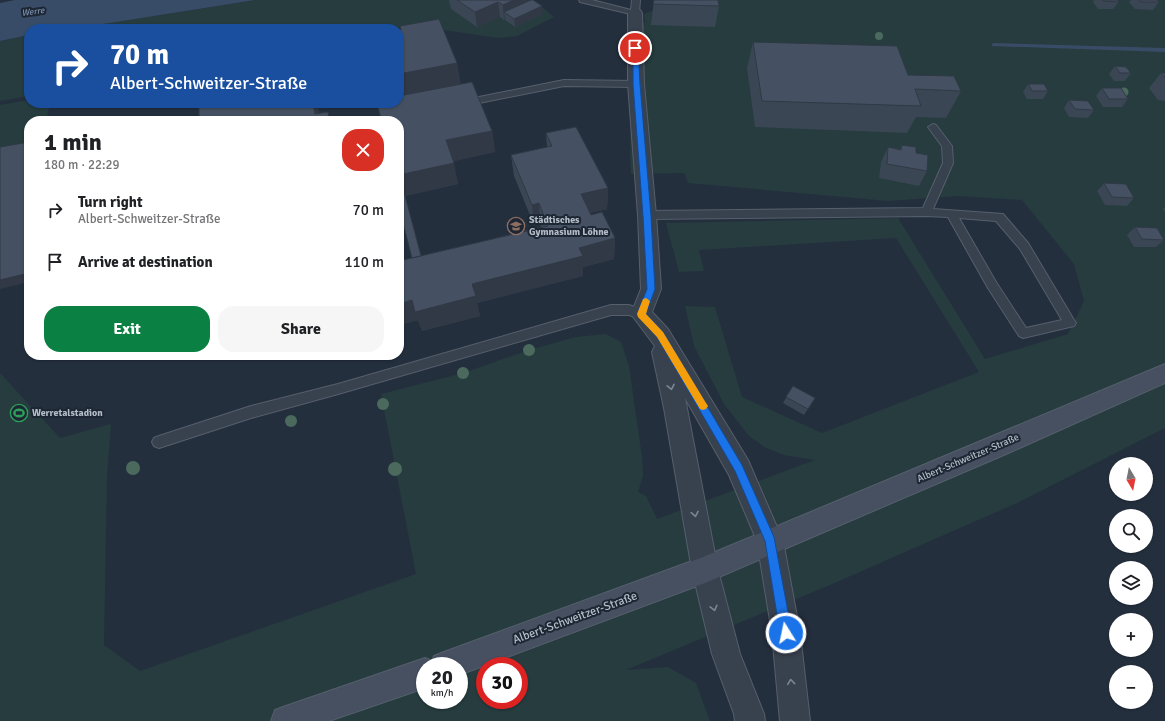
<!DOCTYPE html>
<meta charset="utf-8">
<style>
:root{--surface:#fff;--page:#f6f6f6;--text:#202124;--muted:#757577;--accent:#0b8043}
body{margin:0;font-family:Signika,sans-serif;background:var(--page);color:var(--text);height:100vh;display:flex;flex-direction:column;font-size:15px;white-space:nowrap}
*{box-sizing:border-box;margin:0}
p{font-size:13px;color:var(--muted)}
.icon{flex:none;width:22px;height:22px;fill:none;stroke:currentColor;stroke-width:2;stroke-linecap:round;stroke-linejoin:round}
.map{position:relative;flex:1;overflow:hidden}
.drawer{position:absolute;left:24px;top:116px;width:380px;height:244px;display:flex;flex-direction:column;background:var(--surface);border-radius:16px;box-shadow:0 1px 3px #0004}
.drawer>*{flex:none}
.hud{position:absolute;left:24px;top:24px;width:380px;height:84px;border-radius:16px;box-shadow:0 1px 3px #0004;background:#1a4fa0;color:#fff;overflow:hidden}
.needle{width:26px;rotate:170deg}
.tools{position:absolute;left:1109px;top:457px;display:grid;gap:8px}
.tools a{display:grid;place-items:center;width:44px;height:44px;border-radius:50%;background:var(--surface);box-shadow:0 1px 3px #0004;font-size:20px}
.speed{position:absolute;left:416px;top:657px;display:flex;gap:8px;font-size:20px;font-weight:700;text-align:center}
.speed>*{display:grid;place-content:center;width:52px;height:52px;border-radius:50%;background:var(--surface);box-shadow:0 1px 3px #0004;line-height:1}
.speed small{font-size:10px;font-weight:400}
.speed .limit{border:6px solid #d22;background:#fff;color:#111}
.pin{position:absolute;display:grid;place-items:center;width:34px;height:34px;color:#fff;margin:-17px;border:2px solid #fff;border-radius:50%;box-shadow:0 1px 4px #0007}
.me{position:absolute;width:44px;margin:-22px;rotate:350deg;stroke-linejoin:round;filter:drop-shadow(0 0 3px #0008)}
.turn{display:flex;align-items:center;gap:14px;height:84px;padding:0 20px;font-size:18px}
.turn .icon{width:52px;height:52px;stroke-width:2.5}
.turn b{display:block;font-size:28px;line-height:34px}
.round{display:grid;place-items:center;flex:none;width:42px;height:42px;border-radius:16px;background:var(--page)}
.overview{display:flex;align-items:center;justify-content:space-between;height:68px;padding:0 20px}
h1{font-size:24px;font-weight:700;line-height:30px}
.cta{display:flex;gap:8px;margin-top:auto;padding:8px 20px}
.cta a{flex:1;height:46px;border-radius:16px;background:var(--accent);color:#fff;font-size:16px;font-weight:700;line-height:46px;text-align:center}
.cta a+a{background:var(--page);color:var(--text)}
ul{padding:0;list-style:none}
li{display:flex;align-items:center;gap:12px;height:52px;padding:0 20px}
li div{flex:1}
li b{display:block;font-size:15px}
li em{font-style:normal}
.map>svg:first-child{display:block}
</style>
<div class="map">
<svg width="1165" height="721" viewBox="0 0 1165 721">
<rect width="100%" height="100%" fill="#242f3e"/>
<!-- green -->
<path fill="#263c3f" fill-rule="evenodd" d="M255 0H534L554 17 517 36 498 38 430 28 72 29Z
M657 0H1165V428L1017 503 830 585 626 670 668 667 696 683 710 721H0V373L60 438 111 424 107 476 104 645 140 671 416 574 381 394 463 373 529 350 576 337 606 334 621 342 629 366 642 457 643 476 638 492 646 496 657 519 815 460 784 455 766 448 749 436 724 404 694 346 685 306 715 307 742 397 822 433 979 372 896 238 699 250 704 271 679 272 666 223 898 218 985 359 1068 334 1084 301 1074 264 1022 200 958 196 888 201 688 183 684 173 631 174 630 153 633 23H645L644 14 657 9ZM425 666H459V700H425ZM485 666H519V700H485Z
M29 35V96L0 101V41Z
M29 100V103H50L46 121H29V143L0 149V105Z"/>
<!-- water -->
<path fill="#394c67" d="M15 0H255L72 29H29V35L0 41V3Z"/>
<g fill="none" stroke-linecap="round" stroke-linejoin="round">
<!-- stream -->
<path fill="#394c67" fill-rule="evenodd" d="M994 43 1165 48V52L992 46V44Z"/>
<defs>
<path id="service" d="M579 0H592L631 10 632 0H640L639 13 635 15 580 2Z
M564 80 636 81 640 84 636 87 564 86 464 106 460 103 464 100Z
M933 124 936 125 952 146 953 163 933 209 1003 214 1028 243 1074 320 1076 323 1074 326 1023 338 1019 336 988 288 948 217 927 216 647 219 643 218 642 215 643 212 647 211 923 208 943 163 942 146 928 127ZM959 218 996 221 1020 249 1062 320 1026 328 996 282Z
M611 305H629L645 311 647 314 645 317 641 319 629 315H611L338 394 251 418 159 448 154 446 152 442 154 438 159 436 251 406 338 384Z"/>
<path id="minor" d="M635 9 640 10 642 13 644 84 656 215 661 289 652 312 668 329 748 460 783 541 800 633 810 721H780L772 633 757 541 729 475 685 398 718 570 740 654 764 714 765 721H735L734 714 712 654 692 570 664 408 652 352 655 346 631 314 641 289 638 215 628 84V13L630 10Z"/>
<path id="secondary" d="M1165 364V383L1006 454 705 583 459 675V666H425V688L329 721H271L275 710 286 706 425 658 432 661 434 656 444 652 703 557Z"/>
</defs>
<!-- service casing -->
<use href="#service" stroke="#565f6c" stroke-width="2"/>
<!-- minor casing -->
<use href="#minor" stroke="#565f6c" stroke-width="2"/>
<!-- secondary casing -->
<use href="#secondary" stroke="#565f6c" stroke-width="2"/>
<!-- service -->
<use href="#service" fill="#38414e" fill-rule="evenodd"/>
<!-- minor -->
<use href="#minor" fill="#38414e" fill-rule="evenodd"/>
<!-- secondary -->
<use href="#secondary" fill="#465061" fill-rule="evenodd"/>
</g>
<!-- trees -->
<g fill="#4b6a5d">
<circle cx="879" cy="36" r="4"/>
<circle cx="1124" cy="92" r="4.5"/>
<circle cx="529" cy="350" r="6"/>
<circle cx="463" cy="373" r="6"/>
<circle cx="383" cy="404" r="6"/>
<circle cx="291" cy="421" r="6"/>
<circle cx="133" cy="468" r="7"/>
<circle cx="395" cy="469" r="7"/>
</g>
<!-- wall -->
<path fill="#3b4654" d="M449 0H533L543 14 515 27 505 20H504L500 17 477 27 451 9Z
M654 0 719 6 715 27 651 25Z
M1094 0H1118L1119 2 1113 9H1098L1093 2Z
M1131 0H1157L1159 2 1153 10 1135 9 1129 2Z
M400 26 457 63 460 84 492 131 495 152 453 161 458 184 405 196 421 256 541 227 540 224 534 225 514 176 511 155 547 148 546 133 608 188 607 209 590 213 591 215 615 238 614 259 583 267V276L477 303 480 316 422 331 418 320 399 325V261L412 258 381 119 401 30Z
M753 42 908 75 961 91 946 118 916 117 907 133 755 127 747 68Z
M1115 66 1131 73 1125 81H1114L1109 74Z
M1161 73H1165V101L1158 100 1149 88Z
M1028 84 1048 91 1043 99H1027L1023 92Z
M1102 88 1128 99 1122 107H1103L1096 96Z
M1069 100 1094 110 1088 118 1069 117 1064 108Z
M902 145 916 153 927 171 919 186 879 178 881 162 888 147 900 149Z
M1104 183 1134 198 1127 206 1105 205 1097 191Z
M1165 207V212L1163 209Z
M1135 227 1164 240 1156 247H1134L1127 235Z
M793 386 815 398 804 415 783 403Z"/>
<!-- shaded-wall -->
<path fill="#303945" d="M514 0H533L504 12 505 20H504L503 5Z
M498 2 500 17 477 27 475 12Z
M542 6 543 14 515 27 514 19Z
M457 63 461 85 399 97V74Z
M313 103H326L318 105 321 121 315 114Z
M356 103H367L357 105Z
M328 112 331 121H329Z
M134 116 137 121H133Z
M492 131 495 152 451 162 446 140Z
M454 163 458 184 405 196 427 276 399 197V175Z
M608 188 607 209 581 215V194Z
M539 203 540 224 534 225 532 205Z
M615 238 614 259 583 267V276L477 303 480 316 422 331 418 320 399 325V304L472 284 579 248Z
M29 273V282L0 289V280Z"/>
<!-- building -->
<path fill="#455162" stroke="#303945" d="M457 0H514L503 5 498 2 475 12Z
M531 0H533L542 6 514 19 504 12Z
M654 0H718L719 6 653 4Z
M1102 0H1118L1119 2 1103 1Z
M1139 0H1157L1159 2H1140Z
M439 19 457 63 399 74V30H401L400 26Z
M753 42 897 46 908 75 954 76 961 91 915 89 921 106 762 101Z
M1115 66 1126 67 1131 73H1120Z
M1161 73H1165V78Z
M472 82 492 131 446 140 454 163 399 175V121H373L381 119 377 103H399V96Z
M1028 84H1044L1048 91H1032Z
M1102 88H1121L1128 99H1109Z
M1069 100 1088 101 1094 110 1075 109Z
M199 103H313L315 114 328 112 329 121H199Z
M134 116 133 121H106Z
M576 127 608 188 581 194 591 215 602 212 615 238 579 248 583 256 472 284 476 296 415 312 412 300 399 304V261L548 226 539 203 532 205 511 155 552 146 546 133Z
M29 142V273L0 280V147Z
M902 145 916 147V153L928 155 927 171 887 164 888 147 901 150Z
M1104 183 1126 184 1134 198 1112 197Z
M403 188 421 256 412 258 399 208V189Z
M1135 227 1157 228 1164 240 1142 239Z
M793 386 815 398 808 409 786 397Z"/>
<!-- one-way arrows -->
<defs><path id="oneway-chevron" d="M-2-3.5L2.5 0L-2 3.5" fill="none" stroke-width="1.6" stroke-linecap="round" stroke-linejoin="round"/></defs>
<g stroke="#7c8592">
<use href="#oneway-chevron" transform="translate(671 387) rotate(78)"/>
<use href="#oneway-chevron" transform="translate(695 514) rotate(79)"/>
<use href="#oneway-chevron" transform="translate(714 608) rotate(76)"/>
<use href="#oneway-chevron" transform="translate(791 682) rotate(-96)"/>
</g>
<!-- route -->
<path fill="#1a73e8" stroke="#114b97" d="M633 46 638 48 640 84 651 216 655 289 646 314 663 332 742 465 774 537 792 633 790 637 786 639 782 637 780 633 765 541 735 471 657 337 637 314 647 289 643 216 633 84Z"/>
<!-- slow -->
<path fill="#f59e0b" d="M646 298 650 301 646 314 663 332 706 403 708 406 706 409 703 410 700 409 657 337 638 317 637 314 643 299Z"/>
<!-- icons -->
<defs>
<symbol id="school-ring" viewBox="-11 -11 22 22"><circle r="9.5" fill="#1d2633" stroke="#8d6e63" stroke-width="1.5"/><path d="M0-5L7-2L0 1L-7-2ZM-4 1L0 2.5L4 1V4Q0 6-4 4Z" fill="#8d6e63"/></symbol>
<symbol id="stadium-ring" viewBox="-11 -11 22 22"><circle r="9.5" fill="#1d2633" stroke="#2e9e5b" stroke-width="1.5"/><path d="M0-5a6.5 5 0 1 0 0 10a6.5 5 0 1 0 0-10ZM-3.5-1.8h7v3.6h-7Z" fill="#2e9e5b"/></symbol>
</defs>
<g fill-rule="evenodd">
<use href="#school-ring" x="506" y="216" width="20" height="20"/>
<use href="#stadium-ring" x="9" y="403" width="20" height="20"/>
</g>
<g text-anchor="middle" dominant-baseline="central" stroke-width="4" stroke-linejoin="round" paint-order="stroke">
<!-- far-water labels -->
<g font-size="9" font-style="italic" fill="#7c92b1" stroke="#1d2633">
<text transform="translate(33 12) rotate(-8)">Werre</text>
</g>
<!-- poi labels -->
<g font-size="10" font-weight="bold" fill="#b4bcc9" stroke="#1d2633" text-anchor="start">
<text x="529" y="220">Städtisches<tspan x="529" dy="12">Gymnasium Löhne</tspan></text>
<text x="32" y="413">Werretalstadion</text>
</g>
<!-- street labels -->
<g font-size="10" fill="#b4bcc9" stroke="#1d2633">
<text transform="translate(968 458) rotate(-23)">Albert-Schweitzer-Straße</text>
</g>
<!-- near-street labels -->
<g font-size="12" fill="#b4bcc9" stroke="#1d2633">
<text transform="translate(575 618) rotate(-20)">Albert-Schweitzer-Straße</text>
</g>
</g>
</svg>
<div class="tools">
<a><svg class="needle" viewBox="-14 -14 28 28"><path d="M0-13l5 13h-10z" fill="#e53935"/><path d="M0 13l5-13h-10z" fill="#757577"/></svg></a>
<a><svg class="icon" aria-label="search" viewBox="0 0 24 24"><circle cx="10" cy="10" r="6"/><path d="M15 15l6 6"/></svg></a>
<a><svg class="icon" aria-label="layers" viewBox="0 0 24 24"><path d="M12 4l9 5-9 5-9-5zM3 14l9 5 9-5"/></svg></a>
<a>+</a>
<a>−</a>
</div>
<div class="speed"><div>20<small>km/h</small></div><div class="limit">30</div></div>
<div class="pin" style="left:635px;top:48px;background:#d93025"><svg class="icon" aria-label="arrive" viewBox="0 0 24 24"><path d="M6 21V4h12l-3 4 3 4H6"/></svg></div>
<svg class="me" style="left:786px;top:633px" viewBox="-20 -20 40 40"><circle r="17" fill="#1a73e8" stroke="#fff" stroke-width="3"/><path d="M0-11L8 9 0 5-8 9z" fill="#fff"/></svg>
<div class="hud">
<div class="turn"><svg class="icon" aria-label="right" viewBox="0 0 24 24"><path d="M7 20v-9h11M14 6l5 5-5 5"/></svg><div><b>70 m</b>Albert-Schweitzer-Straße</div></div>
</div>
<section class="drawer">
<div class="overview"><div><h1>1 min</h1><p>180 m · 22:29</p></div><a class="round" style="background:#d93025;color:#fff"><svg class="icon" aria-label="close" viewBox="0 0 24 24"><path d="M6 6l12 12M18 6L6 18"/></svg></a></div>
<ul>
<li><svg class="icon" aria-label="right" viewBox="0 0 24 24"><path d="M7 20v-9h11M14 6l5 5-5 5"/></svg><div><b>Turn right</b><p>Albert-Schweitzer-Straße</p></div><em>70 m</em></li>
<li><svg class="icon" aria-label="arrive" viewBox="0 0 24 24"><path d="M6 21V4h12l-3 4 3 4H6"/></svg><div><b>Arrive at destination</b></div><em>110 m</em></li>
</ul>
<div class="cta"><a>Exit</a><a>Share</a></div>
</section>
</div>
